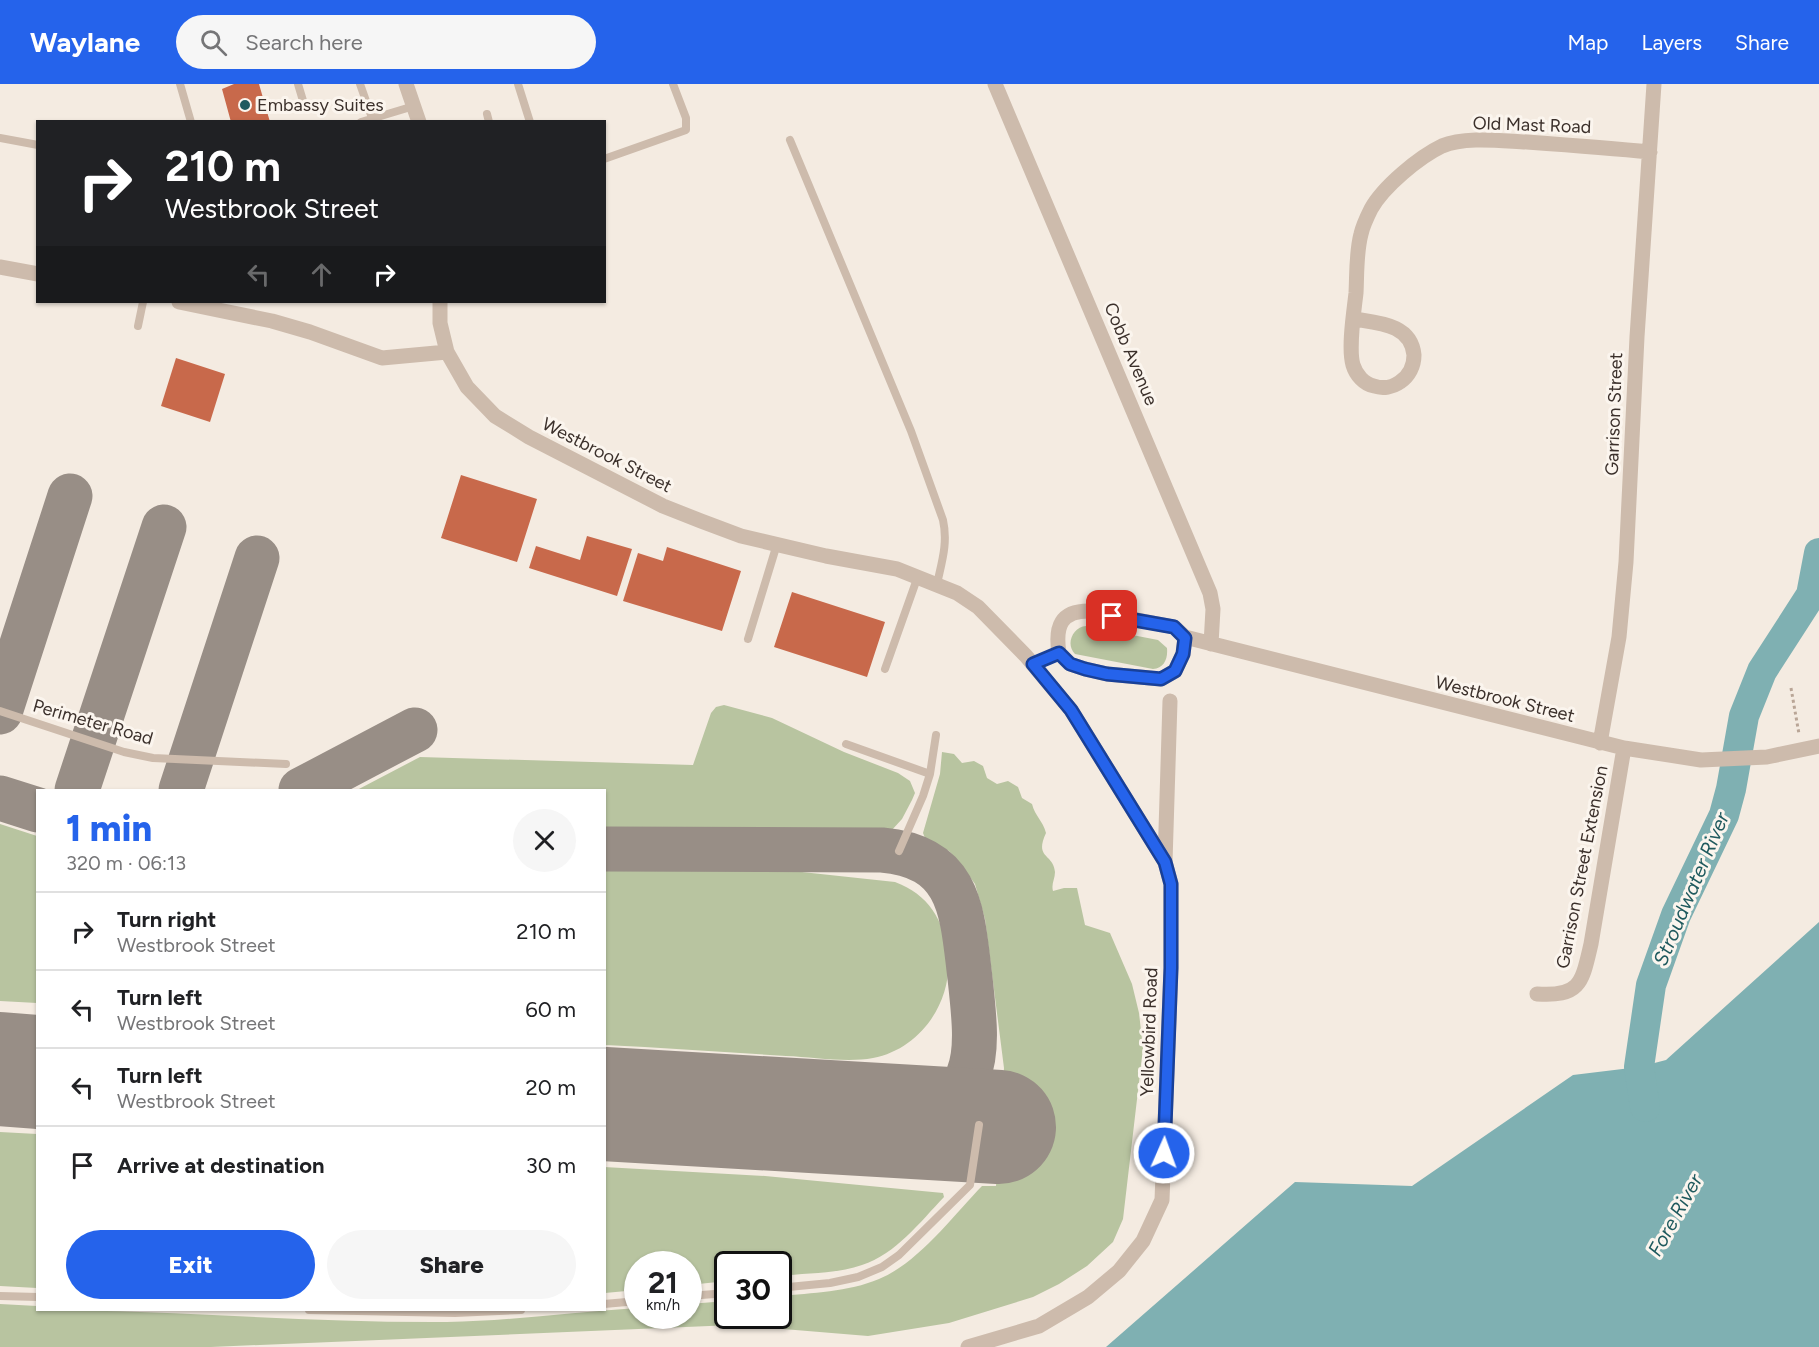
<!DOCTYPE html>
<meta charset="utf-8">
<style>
:root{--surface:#fff;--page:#f6f6f6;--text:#202124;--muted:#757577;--line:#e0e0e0;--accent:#2563eb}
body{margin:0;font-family:Figtree,sans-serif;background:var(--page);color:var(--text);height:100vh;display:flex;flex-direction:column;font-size:22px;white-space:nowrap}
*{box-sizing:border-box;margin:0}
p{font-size:20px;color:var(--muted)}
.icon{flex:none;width:33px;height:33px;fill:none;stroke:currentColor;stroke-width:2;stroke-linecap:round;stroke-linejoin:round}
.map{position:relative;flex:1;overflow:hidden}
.side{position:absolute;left:36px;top:705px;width:570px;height:522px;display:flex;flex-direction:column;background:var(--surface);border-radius:0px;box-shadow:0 2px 4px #0004}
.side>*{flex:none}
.top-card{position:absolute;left:36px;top:36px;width:570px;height:183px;border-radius:0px;box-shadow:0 2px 4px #0004;background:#202124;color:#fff;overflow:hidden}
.speed{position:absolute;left:624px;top:1167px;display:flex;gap:12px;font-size:30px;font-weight:700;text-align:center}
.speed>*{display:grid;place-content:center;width:78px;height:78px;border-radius:50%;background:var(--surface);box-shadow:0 2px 4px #0004;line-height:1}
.speed small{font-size:15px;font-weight:400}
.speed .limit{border:3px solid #111;border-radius:9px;background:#fff;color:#111}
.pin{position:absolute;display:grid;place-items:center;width:51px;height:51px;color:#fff;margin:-26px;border-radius:12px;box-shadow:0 3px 9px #0006}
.me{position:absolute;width:66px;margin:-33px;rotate:2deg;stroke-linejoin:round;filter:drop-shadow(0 0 4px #0008)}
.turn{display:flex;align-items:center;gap:21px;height:126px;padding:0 30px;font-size:27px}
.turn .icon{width:78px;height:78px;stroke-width:2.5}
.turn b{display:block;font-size:42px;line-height:51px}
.lanes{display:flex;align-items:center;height:57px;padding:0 30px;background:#0003;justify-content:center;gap:30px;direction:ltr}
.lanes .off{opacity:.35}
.round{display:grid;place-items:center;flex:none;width:63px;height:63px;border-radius:32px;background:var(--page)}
.headline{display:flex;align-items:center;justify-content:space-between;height:102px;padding:0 30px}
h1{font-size:36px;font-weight:800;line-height:45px;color:var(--accent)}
.action{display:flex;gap:12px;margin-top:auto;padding:12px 30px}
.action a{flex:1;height:69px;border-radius:36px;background:var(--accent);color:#fff;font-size:24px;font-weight:800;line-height:69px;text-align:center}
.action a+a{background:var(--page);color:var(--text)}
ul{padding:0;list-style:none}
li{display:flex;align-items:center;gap:18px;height:78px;padding:0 30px;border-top:2px solid var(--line)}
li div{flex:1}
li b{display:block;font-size:22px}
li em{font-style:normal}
header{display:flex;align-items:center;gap:36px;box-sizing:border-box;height:84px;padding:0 30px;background:var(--accent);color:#fff}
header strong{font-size:28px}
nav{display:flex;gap:33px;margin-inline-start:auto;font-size:21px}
.search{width:420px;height:54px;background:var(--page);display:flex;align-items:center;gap:15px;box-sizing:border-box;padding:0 21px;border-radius:33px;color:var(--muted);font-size:22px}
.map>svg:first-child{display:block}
</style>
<header>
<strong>Waylane</strong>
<div class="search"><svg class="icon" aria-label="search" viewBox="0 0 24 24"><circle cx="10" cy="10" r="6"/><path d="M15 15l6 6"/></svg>Search here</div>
<nav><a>Map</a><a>Layers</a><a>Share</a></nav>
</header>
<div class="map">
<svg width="1819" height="1263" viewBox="0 0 1819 1263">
<rect width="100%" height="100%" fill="#f4ebe1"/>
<!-- green -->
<path fill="#b8c4a0" d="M1086 542 1158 556 1167 564C1168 575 1164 584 1153 585L1075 570C1065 560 1073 543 1086 542Z
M724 621 772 634 844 668 898 689 910 697 915 709 912 716 902 735 891 747 605 746 604 706H357L420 673 693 681 711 629 716 623Z
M942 668 954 670 962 679 974 677 983 682 987 694 997 700 1008 697 1018 703 1022 714 1032 720C1035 732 1043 737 1046 749 1034 775 1053 769 1055 788 1055 795 1051 800 1053 807L1064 804H1077L1085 841 1110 849 1132 900 1139 929 1143 964 1123 1135 1113 1158 1087 1182 1059 1200 1033 1213 949 1239 868 1252 733 1241 211 1263H0V1220L37 1222 38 1226C174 1226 310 1239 447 1238 510 1237 574 1228 637 1224L638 1232H688L689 1220 727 1217 728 1232H778L779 1212C812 1209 848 1208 879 1195 918 1179 953 1132 982 1102H996L1004 984 985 835 975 800 962 782 949 767 925 754 923 749 940 690Z
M0 740 37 752V919L0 917Z
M604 785H774L895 798C928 810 944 836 948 870 953 917 921 965 873 974 847 979 813 973 786 972 726 968 665 964 605 961Z
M0 1048 37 1050V1204L0 1202Z
M604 1083 765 1092 943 1109 944 1113C920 1138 896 1170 862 1181 836 1190 805 1189 779 1192L778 1180H728L727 1197 689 1201 688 1180H638L637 1206 605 1209Z"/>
<!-- water -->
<path fill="#7fb0b2" d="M1819 838V1263H1106L1295 1098 1412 1102 1573 991 1639 983 1666 976Z"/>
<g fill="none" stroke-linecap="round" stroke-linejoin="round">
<!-- river -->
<path stroke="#7fb0b2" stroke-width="30" d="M1645 1023 1639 983 1651 901 1676 831 1724 731 1731 705 1744 632 1762 587 1811 511 1819 469"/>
<!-- taxiway -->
<path stroke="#988e86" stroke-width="45" d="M0 628 70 412
M77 706 164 443
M181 706 257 474
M301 706 415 646
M0 714 38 726
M604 765 882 766C962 773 962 829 970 894 979 975 984 1025 886 1036"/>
<!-- runway -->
<path stroke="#988e86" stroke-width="114" d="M0 985 38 988
M604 1020 999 1043"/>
</g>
<!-- building -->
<path fill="#c8694b" d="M234 0H259L270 38H231L222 5Z
M176 274 225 290 210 338 161 322Z
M461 391 537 415 517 478 441 454Z
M587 452 632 465 617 512 529 484 536 462 580 476Z
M667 463 741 487 722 547 623 517 638 469 663 477Z
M792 508 885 538 867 593 774 563Z"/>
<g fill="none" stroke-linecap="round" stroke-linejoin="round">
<!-- path -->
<path stroke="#b9a596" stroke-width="3" stroke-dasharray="3 3" stroke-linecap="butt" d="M1791 604 1799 650"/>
<!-- service -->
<path stroke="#cdbbac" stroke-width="8" d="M180 0 191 38
M298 0 304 20
M360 0 372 34
M518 0 530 38
M487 30 489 38
M361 38 414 22
M0 54 38 61
M790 56 911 347 943 436C948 459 942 477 937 500
M604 75 686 46V34L673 0
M138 242 143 218
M748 555 777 460
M885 585 918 492
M0 627 124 668 153 674 286 680
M846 660 930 690
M899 767 923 712 930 690 936 651
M778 1204 830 1199 858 1193 882 1183 899 1171 970 1101 979 1041
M0 1212 38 1213
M688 1212 728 1209
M604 1220 638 1217
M309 1226 455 1229 521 1226"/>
<!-- minor -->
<path stroke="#cdbbac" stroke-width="15" d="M406 0 419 38
M995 0 1210 509 1213 525 1211 560
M0 183 38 190
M179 218 272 237 310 248 382 274 447 268
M440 218V239L447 268 467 303 495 332 529 353 663 422 701 437 741 452 826 472 897 485 957 509 978 523 1026 572 1071 626 1165 778 1171 800V884L1162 1116 1143 1157 1119 1187 1088 1213 1039 1242 968 1263
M1354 235C1378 239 1411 240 1414 271 1414 282 1409 292 1400 298 1393 303 1383 305 1374 302 1364 300 1356 291 1353 281 1348 264 1354 227 1356 209 1357 190 1356 169 1361 150 1363 141 1367 133 1371 125 1383 103 1419 73 1442 62 1465 52 1503 57 1527 58 1568 61 1609 64 1650 68
M1185 553 1183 570 1175 587 1161 595 1107 590 1085 585 1070 580 1059 569C1055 543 1060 526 1091 527L1174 543 1185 553 1624 664 1701 676 1767 673 1819 662
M1600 659 1619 553 1626 478 1637 253 1654 0
M1165 778 1170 617
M1537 910C1581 913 1582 898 1591 860L1624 664"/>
</g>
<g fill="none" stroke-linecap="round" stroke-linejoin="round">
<defs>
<path id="route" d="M1112 532 1174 543 1185 554 1183 570 1175 587 1161 595 1107 590 1085 585 1070 580 1059 569 1033 580 1071 626 1165 778 1171 800V884L1164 1069"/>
</defs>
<!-- route casing -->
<use href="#route" stroke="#184099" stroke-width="15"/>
<!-- route -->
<use href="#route" stroke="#2563eb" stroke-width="10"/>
</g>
<!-- markers -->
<circle fill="#1f5a5e" stroke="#fbf5ee" stroke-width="2" cx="245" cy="21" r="6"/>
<g text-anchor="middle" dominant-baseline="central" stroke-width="6" stroke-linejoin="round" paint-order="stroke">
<!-- poi labels -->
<g font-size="18" fill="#3b302b" stroke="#fbf5ee" text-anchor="start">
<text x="257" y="21">Embassy Suites</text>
</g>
<!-- street labels -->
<g font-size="18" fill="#3b302b" stroke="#fbf5ee">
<text transform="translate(1532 41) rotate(2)">Old Mast Road</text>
<text transform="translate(1131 270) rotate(67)">Cobb Avenue</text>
<text transform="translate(1614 330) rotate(-88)">Garrison Street</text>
<text transform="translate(607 371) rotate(27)">Westbrook Street</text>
<text transform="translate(1505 615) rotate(14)">Westbrook Street</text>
<text transform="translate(93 638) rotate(16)">Perimeter Road</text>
<text transform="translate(1582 783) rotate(-79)">Garrison Street Extension</text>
<text transform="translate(1149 948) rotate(-88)">Yellowbird Road</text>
</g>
<!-- water labels -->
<g font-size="20" font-style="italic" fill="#1f5a5e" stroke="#fbf5ee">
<text transform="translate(1691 805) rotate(-67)">Stroudwater River</text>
<text transform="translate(1675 1131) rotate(-61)">Fore River</text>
</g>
</g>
</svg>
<div class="speed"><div>21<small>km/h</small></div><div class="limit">30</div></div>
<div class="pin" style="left:1112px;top:532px;background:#d93025"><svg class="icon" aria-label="arrive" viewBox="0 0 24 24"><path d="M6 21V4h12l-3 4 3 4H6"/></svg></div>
<svg class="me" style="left:1164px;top:1069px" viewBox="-20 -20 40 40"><circle r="17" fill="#2563eb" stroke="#fff" stroke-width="3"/><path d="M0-11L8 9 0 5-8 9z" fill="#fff"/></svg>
<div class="top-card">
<div class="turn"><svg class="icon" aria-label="right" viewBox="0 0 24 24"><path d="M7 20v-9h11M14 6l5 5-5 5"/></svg><div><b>210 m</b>Westbrook Street</div></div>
<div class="lanes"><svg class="icon off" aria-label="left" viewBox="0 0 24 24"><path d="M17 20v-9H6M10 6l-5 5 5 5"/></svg><svg class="icon off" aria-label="ahead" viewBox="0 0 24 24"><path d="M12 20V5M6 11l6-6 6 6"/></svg><svg class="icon" aria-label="right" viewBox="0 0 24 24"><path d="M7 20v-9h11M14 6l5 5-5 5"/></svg></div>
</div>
<section class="side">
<div class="headline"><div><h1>1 min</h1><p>320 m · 06:13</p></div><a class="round"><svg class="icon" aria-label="close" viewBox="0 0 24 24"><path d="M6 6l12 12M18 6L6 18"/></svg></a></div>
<ul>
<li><svg class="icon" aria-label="right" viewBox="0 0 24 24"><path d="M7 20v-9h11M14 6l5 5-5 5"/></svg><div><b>Turn right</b><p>Westbrook Street</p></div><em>210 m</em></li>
<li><svg class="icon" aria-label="left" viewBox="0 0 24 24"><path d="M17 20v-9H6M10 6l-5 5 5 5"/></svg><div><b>Turn left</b><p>Westbrook Street</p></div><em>60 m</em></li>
<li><svg class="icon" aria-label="left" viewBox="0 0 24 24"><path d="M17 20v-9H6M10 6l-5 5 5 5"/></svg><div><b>Turn left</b><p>Westbrook Street</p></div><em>20 m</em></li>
<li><svg class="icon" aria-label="arrive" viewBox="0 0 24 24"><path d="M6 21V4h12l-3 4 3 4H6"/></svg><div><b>Arrive at destination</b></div><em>30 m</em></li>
</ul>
<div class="action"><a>Exit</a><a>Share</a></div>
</section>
</div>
